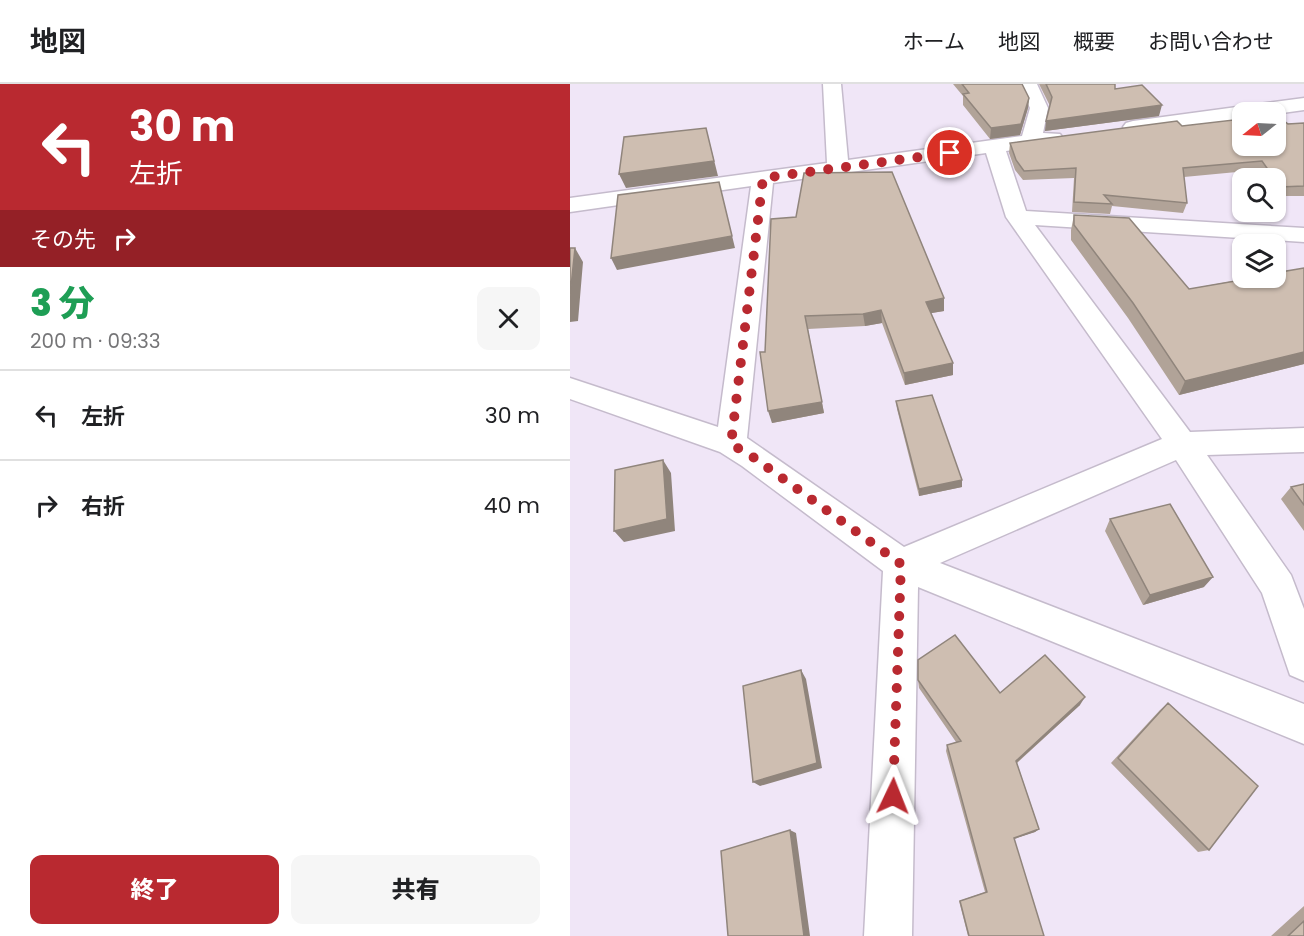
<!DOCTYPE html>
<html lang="ja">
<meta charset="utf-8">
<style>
:root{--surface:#fff;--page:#f6f6f6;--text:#202124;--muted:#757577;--line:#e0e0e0;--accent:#b92930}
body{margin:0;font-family:Poppins,"Noto Sans JP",sans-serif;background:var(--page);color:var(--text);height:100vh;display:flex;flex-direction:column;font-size:22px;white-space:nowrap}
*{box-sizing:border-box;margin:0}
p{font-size:20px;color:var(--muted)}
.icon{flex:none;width:33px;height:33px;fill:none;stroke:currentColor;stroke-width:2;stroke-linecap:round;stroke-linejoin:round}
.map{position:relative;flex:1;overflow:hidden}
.details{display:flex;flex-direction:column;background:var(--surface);width:570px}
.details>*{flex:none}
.hud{background:#b92930;color:#fff;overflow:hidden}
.needle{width:39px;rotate:252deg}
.buttons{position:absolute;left:662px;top:18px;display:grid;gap:12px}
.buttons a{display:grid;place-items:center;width:54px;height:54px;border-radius:12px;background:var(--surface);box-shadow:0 2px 4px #0004;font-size:30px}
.pin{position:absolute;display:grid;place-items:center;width:51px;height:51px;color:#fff;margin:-26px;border:3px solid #fff;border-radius:50%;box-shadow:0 2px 6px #0007}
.me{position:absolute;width:66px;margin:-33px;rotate:2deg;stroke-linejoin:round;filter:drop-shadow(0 0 4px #0008)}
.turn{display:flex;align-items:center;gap:21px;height:126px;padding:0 30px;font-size:27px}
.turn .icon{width:78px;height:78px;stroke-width:2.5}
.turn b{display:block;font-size:42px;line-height:51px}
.then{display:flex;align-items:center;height:57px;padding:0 30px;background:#0003;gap:12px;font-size:22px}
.round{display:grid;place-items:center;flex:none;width:63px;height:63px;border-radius:12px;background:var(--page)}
.overview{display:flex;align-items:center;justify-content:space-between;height:102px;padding:0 30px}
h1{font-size:36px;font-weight:800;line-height:45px;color:#1e9e55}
.cta{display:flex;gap:12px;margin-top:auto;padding:12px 30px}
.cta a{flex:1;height:69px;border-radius:12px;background:var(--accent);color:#fff;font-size:24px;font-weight:800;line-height:69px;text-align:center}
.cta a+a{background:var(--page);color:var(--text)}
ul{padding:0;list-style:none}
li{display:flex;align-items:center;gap:18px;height:90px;padding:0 30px;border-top:2px solid var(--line)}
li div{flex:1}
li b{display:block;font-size:22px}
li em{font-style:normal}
header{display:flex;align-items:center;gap:36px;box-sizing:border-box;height:84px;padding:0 30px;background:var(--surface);border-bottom:2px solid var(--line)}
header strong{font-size:28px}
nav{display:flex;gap:33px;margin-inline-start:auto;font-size:21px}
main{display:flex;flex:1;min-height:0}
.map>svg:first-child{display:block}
</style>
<header>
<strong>地図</strong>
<nav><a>ホーム</a><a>地図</a><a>概要</a><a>お問い合わせ</a></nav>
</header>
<main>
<section class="details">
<div class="hud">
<div class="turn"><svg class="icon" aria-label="left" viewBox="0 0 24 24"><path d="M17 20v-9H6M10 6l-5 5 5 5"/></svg><div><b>30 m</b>左折</div></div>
<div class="then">その先<svg class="icon" aria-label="right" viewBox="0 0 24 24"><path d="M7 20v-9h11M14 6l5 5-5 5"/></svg></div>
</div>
<div class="overview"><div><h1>3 分</h1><p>200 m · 09:33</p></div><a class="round"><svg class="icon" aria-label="close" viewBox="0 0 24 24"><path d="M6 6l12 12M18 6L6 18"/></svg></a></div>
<ul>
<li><svg class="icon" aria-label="left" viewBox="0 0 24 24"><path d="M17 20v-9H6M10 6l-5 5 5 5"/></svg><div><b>左折</b></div><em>30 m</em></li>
<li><svg class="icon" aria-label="right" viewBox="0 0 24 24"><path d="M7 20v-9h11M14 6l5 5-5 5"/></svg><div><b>右折</b></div><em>40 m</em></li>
</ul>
<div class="cta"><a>終了</a><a>共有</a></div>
</section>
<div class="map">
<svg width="734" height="852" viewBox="0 0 734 852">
<rect width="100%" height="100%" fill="#f0e6f7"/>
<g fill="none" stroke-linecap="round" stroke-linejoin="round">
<defs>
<path id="minor" d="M253 0H271L278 76 452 52 460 24 449 0H467L478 24 473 49 490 50 493 54 490 58 483 60 436 67 456 127 734 144V158L465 141 620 348 734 344V368L637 371 721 491 734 525V597L720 591 692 509 606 376 370 479 734 620V660L348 503 342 852H294L313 487 172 382 150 368 0 315V294L148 343 181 102 0 128V114L257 79ZM416 69 436 133 592 355 334 463 177 354 203 99Z
M734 14V26L705 30 672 28V35L563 49 556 47 553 43 556 39 563 37Z"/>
</defs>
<!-- minor casing -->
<use href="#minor" stroke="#c5bbcc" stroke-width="3"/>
<!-- minor -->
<use href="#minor" fill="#fff" fill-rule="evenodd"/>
</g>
<!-- wall -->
<path fill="#b1a398" d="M383 0H452L459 14 458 24 450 51 420 55 393 21V12Z
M469 0H545V5L589 32 475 47 480 22Z
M734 39V112H705V94H693L688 86 614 93 617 119 613 129 542 122 540 130 502 128 504 94 453 96 445 86 439 69 440 59 612 42Z
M504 131 619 205 734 184V280L609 311 558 234 501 156V146Z
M201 135 374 214V227L361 229 383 291 335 301 312 239 295 242 238 245 254 329 202 339 195 268Z
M326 317 392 396V403L349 412 327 325Z
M734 400V447L711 415 721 403Z
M540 435 634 503 573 521 535 447Z
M348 596 510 621 447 679 469 745 465 748 444 755 474 852H398L389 817 415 808 376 667 377 661 386 658 349 604Z
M598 619 639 766 628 768 541 679 590 626Z
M734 822V852H701Z"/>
<!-- shaded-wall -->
<path fill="#90857c" d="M459 14 458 24 450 51 420 55 421 44Z
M592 21 589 32 475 47 476 37Z
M136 44 148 92 56 104 49 90Z
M149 98 165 164 47 186 41 174Z
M5 164 13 178 8 237 0 238V212Z
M374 214V227L356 230V218Z
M311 226 312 239 295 242 293 230Z
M235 232 254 329 202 339 198 327Z
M734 268V280L609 311 615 297Z
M383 279V291L335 301 334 289Z
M93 376 101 389 105 447 54 458 44 447Z
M392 396V403L349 412V405Z
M643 493 634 503 573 521 580 511Z
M231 586 236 595 252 684 190 702 183 698Z
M515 613 510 621 443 682 446 677Z
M469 745 465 748 441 756 444 754Z
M220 746 226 749 240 852H234Z"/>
<!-- building -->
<path fill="#cebeb1" stroke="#90857c" stroke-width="1.5" d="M392 0H452L459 14 451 40 421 44 393 10 399 9Z
M476 0H545V5L572 1 592 21 476 37 482 13Z
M705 31H707L718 40 734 39V102L709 103 705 97V94H704L692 77 613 84 617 119 534 111 542 120 504 118 506 84 454 87 446 76 440 59 607 37 612 42 672 35V62H705Z
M136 44 144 77 49 90 54 53Z
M322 88 374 214 356 218 383 279 334 289 311 226 293 230 235 232 252 318 198 327 190 268H195L201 135 226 133 234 89Z
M149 98 162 152 41 174 48 111Z
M504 131 559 134 619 205 683 194H705V189L734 184V268L615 297 563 219 504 141Z
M0 164H5L0 212Z
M362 311 392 396 349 405 326 317Z
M93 376 97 435 44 447 45 386Z
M734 400V421L721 403Z
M600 420 643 493 580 511 540 435Z
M385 551 430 609 475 571 515 613 446 677 469 745 444 754 474 852H399L390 817 417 808 377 661 391 657 348 596V576Z
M231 586 247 679 183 698 173 602Z
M598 619 688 702 639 766 548 674Z
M220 746 234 852H158L151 767Z
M734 837V852H718Z"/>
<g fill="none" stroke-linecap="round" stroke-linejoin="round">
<!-- route -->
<path stroke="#b92930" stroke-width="10" stroke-dasharray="0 18" d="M323 712 331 480 183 373 161 360 193 94 380 69"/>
</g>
</svg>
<div class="buttons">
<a><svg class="needle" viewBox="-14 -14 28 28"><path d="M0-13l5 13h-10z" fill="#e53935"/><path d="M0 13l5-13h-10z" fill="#757577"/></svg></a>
<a><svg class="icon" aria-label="search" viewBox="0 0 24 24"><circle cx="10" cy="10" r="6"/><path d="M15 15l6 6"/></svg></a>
<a><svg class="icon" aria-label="layers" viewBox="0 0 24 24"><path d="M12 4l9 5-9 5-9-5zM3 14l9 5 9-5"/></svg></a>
</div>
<div class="pin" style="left:380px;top:69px;background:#d93025"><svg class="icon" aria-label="arrive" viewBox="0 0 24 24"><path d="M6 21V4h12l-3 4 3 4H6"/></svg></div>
<svg class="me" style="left:323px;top:712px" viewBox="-20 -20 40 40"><path d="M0-17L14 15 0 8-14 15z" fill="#b92930" stroke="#fff" stroke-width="4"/></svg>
</div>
</main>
